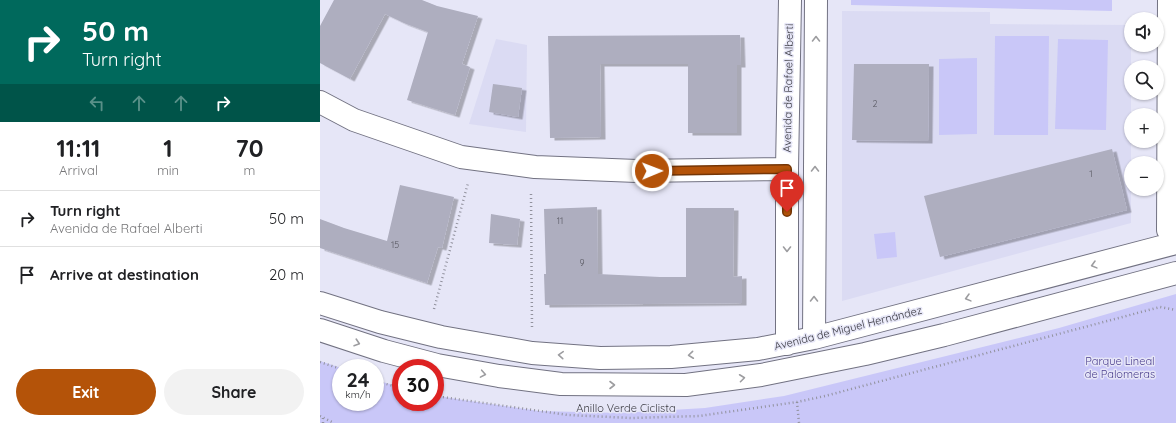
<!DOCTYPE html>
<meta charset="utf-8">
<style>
:root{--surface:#fff;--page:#f2f2f2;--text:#202124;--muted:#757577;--line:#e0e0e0;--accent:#b45309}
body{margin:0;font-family:Quicksand,sans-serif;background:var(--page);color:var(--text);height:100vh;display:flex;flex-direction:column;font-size:15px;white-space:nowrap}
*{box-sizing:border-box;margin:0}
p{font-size:13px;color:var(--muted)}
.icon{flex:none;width:22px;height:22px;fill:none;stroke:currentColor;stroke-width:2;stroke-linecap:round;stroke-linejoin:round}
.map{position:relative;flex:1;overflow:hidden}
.sheet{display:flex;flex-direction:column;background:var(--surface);width:320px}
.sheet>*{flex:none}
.guide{background:#00695c;color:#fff;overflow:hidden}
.fabs{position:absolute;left:804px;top:12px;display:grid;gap:8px}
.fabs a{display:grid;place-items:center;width:40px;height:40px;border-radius:50%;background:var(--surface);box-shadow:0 1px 3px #0004;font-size:20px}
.speed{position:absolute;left:12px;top:359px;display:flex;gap:8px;font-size:20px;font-weight:700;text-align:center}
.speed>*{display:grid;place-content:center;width:52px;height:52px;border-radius:50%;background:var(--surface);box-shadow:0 1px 3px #0004;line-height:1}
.speed small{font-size:10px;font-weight:400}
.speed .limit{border:6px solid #d22;background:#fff;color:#111}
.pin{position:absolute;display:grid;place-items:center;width:34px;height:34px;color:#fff;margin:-41px -17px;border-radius:50% 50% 50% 0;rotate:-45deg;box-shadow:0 0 4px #0007}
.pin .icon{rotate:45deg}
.me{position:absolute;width:44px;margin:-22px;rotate:89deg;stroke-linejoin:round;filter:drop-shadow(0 0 3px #0008)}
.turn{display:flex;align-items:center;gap:14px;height:84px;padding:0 16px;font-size:18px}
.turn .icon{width:52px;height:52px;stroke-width:2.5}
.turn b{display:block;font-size:28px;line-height:34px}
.lanes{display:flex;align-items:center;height:38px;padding:0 16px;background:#0003;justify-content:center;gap:20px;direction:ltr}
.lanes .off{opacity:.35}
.eta{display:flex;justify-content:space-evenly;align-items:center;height:68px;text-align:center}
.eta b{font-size:24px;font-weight:800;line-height:28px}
.action{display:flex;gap:8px;margin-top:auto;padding:8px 16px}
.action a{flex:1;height:46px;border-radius:24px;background:var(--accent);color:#fff;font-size:16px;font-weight:800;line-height:46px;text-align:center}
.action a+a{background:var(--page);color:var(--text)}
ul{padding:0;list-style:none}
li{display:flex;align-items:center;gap:12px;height:56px;padding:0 16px;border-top:1px solid var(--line)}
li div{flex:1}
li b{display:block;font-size:15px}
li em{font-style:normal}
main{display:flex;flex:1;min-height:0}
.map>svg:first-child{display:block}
</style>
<main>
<section class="sheet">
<div class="guide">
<div class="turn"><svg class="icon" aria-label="right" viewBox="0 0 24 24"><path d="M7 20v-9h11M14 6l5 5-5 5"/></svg><div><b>50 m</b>Turn right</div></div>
<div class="lanes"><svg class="icon off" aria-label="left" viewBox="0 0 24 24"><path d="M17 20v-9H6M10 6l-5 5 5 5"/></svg><svg class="icon off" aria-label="ahead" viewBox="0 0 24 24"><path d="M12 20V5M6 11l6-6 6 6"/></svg><svg class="icon off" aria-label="ahead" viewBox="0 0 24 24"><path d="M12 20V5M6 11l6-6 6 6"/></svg><svg class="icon" aria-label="right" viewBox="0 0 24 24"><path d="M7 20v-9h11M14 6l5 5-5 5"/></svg></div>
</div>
<div class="eta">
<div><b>11:11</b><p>Arrival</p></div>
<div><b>1</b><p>min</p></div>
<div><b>70</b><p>m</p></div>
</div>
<ul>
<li><svg class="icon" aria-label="right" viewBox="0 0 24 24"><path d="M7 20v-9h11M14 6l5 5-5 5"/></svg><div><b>Turn right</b><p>Avenida de Rafael Alberti</p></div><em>50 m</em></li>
<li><svg class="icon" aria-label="arrive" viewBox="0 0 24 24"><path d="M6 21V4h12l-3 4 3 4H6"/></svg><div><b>Arrive at destination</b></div><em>20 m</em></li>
</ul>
<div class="action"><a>Exit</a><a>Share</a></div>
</section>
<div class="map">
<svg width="856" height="423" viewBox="0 0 856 423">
<defs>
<filter id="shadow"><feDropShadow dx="4.5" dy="2.5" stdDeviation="0" flood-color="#0004"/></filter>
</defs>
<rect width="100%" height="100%" fill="#e6e6f7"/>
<!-- built -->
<path fill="#dbdbf3" d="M522 11 670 12V24L811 25V223L522 301Z
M176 39 207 45 206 132 149 124Z"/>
<!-- green -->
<path fill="#c9c7f8" d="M531 0H792V11L531 5Z
M675 36H729L728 135H674Z
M738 39 788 40 786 130 735 129Z
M657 58V134L619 135V59Z
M575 232 577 257 557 259 554 234Z
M856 294V423H0V361L21 368V402H55V380L81 387V402H115V395L136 399 219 411 300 413 385 408 464 396 739 328Z"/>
<!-- building -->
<path fill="#aeaebf" filter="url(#shadow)" d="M14 0H102L117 6 158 16 142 64 150 67 135 115 87 100 108 32 84 23 65 14 30 79 0 63V26Z
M420 35 421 65H417V133H368V64H280L281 137 230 138 228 36Z
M534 64H609L608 141 532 140Z
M173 84 202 88 198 117 169 112Z
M792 149 807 210 620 257 604 196Z
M80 185 134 197 122 248 118 247 107 283 0 248V219L24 228 67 241Z
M277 207 278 274 340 277H366V208H414L413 277 422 276V303L225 305 224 274H226L224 209Z
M171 214 200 219 197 245 169 243Z"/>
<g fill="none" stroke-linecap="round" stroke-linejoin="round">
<defs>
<path id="minor" d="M0 102 34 120 141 157 215 167 317 171 467 169
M848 230 849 0
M0 303 60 322 121 337 212 353 280 358 351 357 438 349 494 338 856 243
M0 330 64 351 117 365 179 376 241 384 366 385 441 375 545 354 624 335 856 273
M494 338 496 0
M467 344V169L470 0"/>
</defs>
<!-- minor casing -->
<use href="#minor" stroke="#727282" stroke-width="24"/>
<!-- path -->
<path stroke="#92929e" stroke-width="2.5" stroke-dasharray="1 3" stroke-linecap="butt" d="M211 194 212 328
M114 309 148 183
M0 362 21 369
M55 381 81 388
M115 396 248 415 311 418 379 416 477 402 505 396 840 307 856 310
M477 402 479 423
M0 416 14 423
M3 423V418"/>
<!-- minor -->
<use href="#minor" stroke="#fff" stroke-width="22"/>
</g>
<!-- one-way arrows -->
<defs><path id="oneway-chevron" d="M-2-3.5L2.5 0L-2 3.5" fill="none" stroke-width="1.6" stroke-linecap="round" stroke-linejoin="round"/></defs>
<g stroke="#9d9da0">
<use href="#oneway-chevron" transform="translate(496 39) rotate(-90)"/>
<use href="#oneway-chevron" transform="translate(495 169) rotate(-90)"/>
<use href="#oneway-chevron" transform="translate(467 249) rotate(90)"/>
<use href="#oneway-chevron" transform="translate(774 265) rotate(165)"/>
<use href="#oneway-chevron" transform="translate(648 298) rotate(165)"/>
<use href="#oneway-chevron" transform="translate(494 299) rotate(-90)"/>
<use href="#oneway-chevron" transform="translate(37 343) rotate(18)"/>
<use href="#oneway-chevron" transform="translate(241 355) rotate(-176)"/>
<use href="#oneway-chevron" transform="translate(371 355) rotate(174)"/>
<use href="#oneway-chevron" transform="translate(163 374) rotate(10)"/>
<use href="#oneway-chevron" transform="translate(422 378) rotate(-7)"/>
<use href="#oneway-chevron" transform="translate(292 385)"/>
</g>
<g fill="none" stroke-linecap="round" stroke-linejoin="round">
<defs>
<path id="route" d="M332 171 467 169V212"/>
</defs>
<!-- route casing -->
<use href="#route" stroke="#753606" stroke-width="10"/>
<!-- route -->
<use href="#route" stroke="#b45309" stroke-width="7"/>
</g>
<g text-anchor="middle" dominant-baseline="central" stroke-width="3" stroke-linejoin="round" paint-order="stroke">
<!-- number labels -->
<g font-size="9" fill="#585861">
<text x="555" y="103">2</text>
<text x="771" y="173">1</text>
<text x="240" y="220">11</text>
<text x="75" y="244">15</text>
<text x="262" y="262">9</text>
</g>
<!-- street labels -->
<g font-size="11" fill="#3b3b42" stroke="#e6e6f7">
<text transform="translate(468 88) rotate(-89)">Avenida de Rafael Alberti</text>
<text transform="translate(528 328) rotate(-14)">Avenida de Miguel Hernández</text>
<text x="306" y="408">Anillo Verde Ciclista</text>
</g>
<!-- park labels -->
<g font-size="11" fill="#4b3f8e" stroke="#e6e6f7">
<text x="800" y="361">Parque Lineal<tspan x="800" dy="13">de Palomeras</tspan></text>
</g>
</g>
</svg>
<div class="fabs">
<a><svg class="icon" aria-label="sound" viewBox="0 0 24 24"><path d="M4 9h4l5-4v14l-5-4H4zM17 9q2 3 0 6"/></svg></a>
<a><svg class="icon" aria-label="search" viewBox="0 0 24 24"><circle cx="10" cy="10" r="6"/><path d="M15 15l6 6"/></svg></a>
<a>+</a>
<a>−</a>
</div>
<div class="speed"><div>24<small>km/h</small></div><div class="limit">30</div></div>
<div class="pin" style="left:467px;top:212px;background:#d93025"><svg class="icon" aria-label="arrive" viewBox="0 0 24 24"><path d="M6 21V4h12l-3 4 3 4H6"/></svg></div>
<svg class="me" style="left:332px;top:171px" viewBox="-20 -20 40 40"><circle r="17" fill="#b45309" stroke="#fff" stroke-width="3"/><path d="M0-11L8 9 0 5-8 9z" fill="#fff"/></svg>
</div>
</main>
